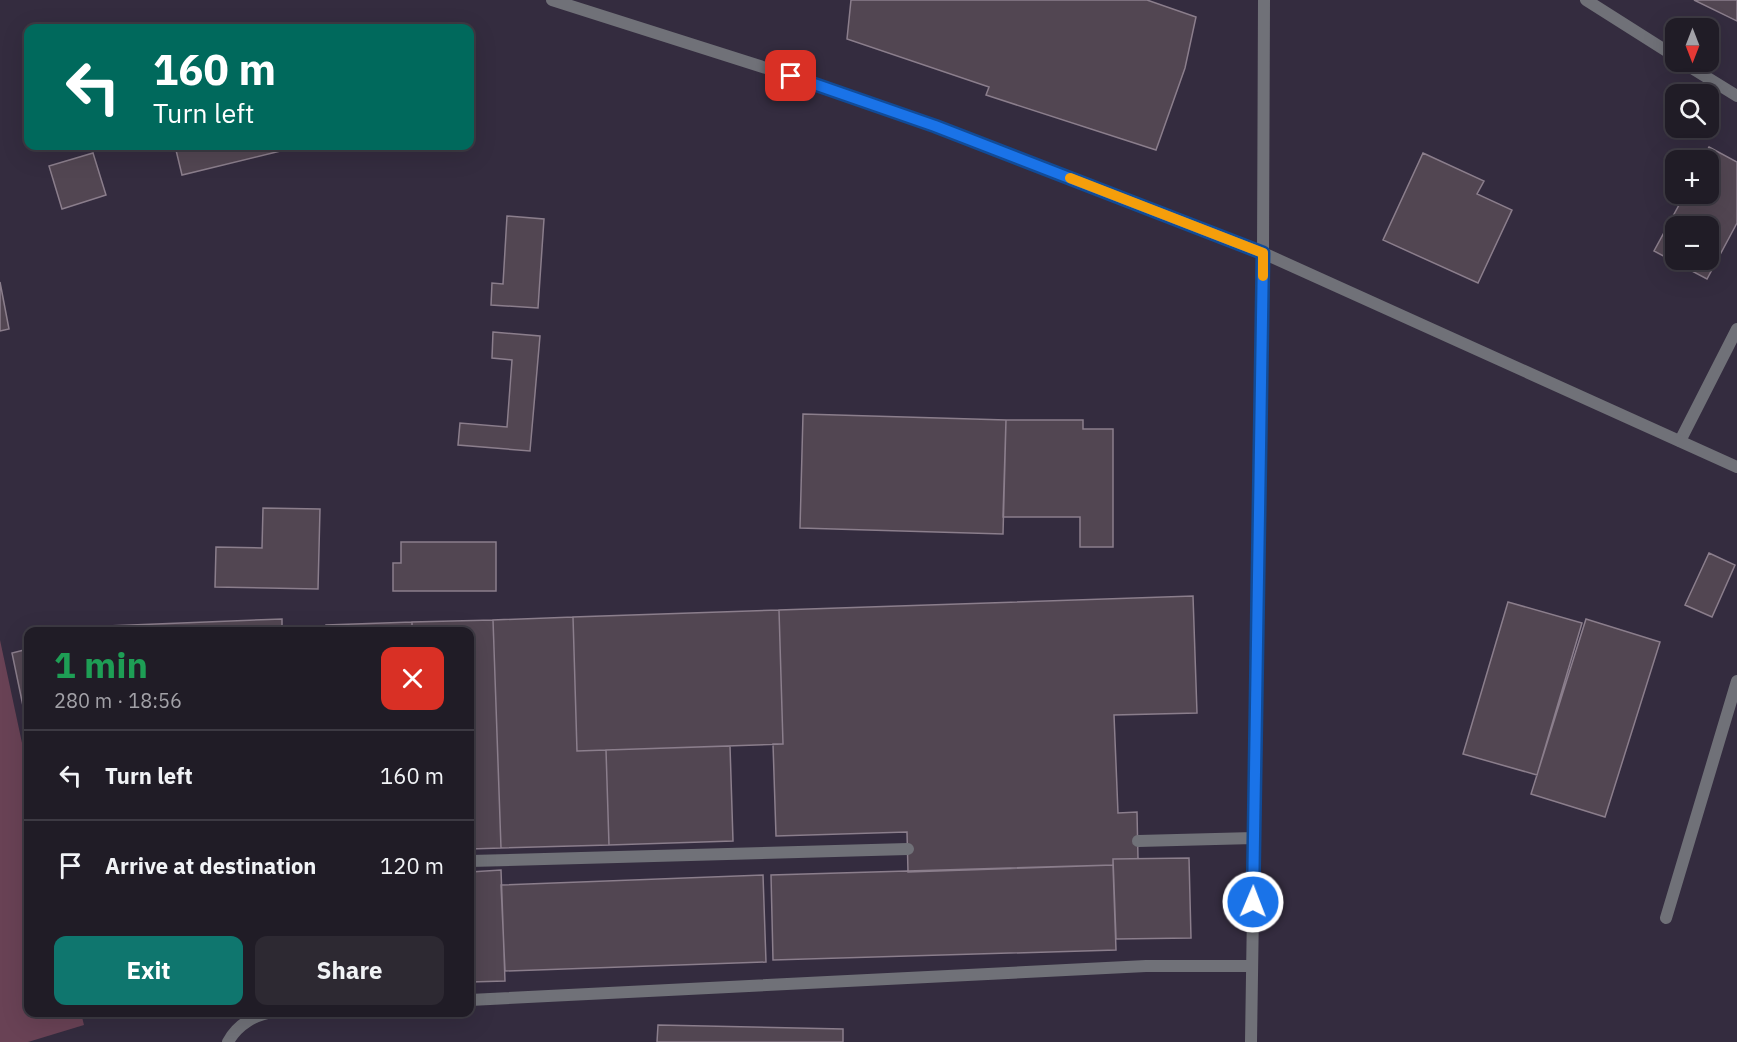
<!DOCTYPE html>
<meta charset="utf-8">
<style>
:root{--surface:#201c26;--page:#2d2932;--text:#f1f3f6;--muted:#a2a1a7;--line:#3d3a43;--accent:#0f766e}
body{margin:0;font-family:"IBM Plex Sans",sans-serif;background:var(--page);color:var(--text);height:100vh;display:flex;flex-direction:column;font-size:22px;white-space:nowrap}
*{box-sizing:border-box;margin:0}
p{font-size:20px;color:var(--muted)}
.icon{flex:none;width:33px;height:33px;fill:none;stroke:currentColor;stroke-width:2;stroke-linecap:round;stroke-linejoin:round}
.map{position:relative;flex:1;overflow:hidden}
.drawer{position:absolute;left:24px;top:627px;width:450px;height:390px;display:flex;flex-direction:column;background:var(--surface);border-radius:12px;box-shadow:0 6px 24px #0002,0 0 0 2px var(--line)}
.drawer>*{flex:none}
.hud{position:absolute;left:24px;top:24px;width:450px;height:126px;border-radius:12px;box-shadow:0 6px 24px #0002,0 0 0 2px var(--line);background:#00695c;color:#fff;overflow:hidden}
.needle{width:39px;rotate:180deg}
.controls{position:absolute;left:1665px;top:18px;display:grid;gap:12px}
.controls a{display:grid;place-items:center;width:54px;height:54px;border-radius:12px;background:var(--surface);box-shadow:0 6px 24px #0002,0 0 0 2px var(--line);font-size:30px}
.pin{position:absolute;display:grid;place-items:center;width:51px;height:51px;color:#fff;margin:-26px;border-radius:12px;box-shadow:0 3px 9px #0006}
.me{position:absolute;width:66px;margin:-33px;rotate:1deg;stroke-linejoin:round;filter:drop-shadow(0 0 4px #0008)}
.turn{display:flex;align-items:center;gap:21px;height:126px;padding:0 30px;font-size:27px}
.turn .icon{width:78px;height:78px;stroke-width:2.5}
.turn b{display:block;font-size:42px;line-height:51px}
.round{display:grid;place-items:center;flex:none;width:63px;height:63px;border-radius:12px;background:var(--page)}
.head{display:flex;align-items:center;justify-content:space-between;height:102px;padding:0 30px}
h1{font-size:36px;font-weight:700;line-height:45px;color:#1e9e55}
.button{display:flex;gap:12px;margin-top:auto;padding:12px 30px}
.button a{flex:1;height:69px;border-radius:12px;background:var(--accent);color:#fff;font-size:24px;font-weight:700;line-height:69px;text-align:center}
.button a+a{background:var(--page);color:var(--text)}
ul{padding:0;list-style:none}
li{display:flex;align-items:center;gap:18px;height:90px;padding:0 30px;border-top:2px solid var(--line)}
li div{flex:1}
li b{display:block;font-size:22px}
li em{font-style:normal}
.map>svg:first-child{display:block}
</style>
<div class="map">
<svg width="1737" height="1042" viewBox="0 0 1737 1042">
<rect width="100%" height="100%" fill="#2a2532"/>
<!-- built -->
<path fill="#342c3f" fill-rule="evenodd" d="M0 0H1737V1042H0ZM28 28H470V146H28ZM1676 28H1708V62H1676ZM1676 94H1708V128H1676ZM1676 160H1708V194H1676ZM1676 226H1708V260H1676ZM28 632H470V1012H28Z"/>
<!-- green -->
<path fill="#694255" d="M0 640 28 771V1012L81 1013 84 1025 28 1042H0Z"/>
<!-- building -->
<path fill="#524652" stroke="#8b7e8c" stroke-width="1.5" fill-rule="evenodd" d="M851 0H1147L1196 17 1185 68 1156 150 986 95 989 87 847 39Z
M1694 0H1737V21Z
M175 146H301L182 175Z
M1709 147 1737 162V223L1707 279 1654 251 1685 194H1708V160H1702ZM1676 226H1708V260H1676Z
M93 153 106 195 62 209 49 166Z
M1423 153 1484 181 1477 194 1512 210 1478 283 1383 240Z
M507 216 544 219 538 308 491 305 492 283 503 284Z
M0 282 9 329 0 331Z
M493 332 540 336 530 451 458 445 460 423 507 427 512 360 492 358Z
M803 414 1006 420 1003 534 800 528Z
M1006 420H1083V429H1113V547H1080V517H1003Z
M263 508 320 509 318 589 215 587 216 547 262 548Z
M401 542H496V591H393V563H401Z
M1709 553 1735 565 1712 617 1685 605Z
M1193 596 1197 713 1114 715 1118 813 1137 812 1138 859H1113V865L908 872 907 832 776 836 773 744H783L779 610Z
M1508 602 1582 623 1537 775 1463 754Z
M779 610 783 744 577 751 573 617Z
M573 617 577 751 606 750 609 845 501 848 493 620Z
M282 619V632H108L107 626Z
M1586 619 1660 642 1605 817 1531 794Z
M493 620 501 848 470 849V632H412V622Z
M412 622V632H326V625Z
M28 649V730L12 653Z
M730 746 733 841 609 845 606 750Z
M1189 858 1191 938 1116 939 1113 859Z
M1113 865 1116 950 773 960 771 875Z
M501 870 505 981 470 982V872Z
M763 875 766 962 505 971 501 885Z
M658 1025 843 1029V1042H657Z"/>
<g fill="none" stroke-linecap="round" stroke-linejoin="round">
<!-- service -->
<path stroke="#707178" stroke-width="12" d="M1586 0 1676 57
M1682 62 1737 96
M1680 441 1737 329
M1138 841 1254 838
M470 861 908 849
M1666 918 1737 681
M470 1000 1146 966H1252
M228 1042C237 1025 255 1014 274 1012
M1251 1042 1263 253"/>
<!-- minor -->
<path stroke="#707178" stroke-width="12" d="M552 0 813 83 935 126 1263 253 1737 467
M1263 253 1264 0"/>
</g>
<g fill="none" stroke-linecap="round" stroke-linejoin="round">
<defs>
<path id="route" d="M791 76 935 126 1263 253 1253 902"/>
</defs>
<!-- route casing -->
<use href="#route" stroke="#114b97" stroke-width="15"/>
<!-- route -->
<use href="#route" stroke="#1a73e8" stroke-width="10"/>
<!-- slow -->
<path stroke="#f59e0b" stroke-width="10" d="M1070 178 1263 253V276"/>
</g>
</svg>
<div class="controls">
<a><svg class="needle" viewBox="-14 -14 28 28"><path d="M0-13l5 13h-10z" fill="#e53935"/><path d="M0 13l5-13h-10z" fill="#a2a1a7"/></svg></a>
<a><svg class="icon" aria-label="search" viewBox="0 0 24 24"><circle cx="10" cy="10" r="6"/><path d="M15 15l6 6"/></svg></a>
<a>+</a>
<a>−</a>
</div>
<div class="pin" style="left:791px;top:76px;background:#d93025"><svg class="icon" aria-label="arrive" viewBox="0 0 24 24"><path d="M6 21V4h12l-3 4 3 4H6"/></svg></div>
<svg class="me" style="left:1253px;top:902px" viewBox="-20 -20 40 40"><circle r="17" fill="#1a73e8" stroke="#fff" stroke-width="3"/><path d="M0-11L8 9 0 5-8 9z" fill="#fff"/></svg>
<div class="hud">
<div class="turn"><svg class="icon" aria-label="left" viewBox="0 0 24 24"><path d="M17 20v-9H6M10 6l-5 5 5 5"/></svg><div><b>160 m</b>Turn left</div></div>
</div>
<section class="drawer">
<div class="head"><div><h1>1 min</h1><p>280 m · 18:56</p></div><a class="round" style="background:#d93025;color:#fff"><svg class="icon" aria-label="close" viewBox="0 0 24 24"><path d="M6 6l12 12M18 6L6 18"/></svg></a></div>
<ul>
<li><svg class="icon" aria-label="left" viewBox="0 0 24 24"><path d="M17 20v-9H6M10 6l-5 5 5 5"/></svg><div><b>Turn left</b></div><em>160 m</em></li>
<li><svg class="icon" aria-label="arrive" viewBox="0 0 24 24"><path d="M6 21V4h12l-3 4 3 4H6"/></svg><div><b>Arrive at destination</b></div><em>120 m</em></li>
</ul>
<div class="button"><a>Exit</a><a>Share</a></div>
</section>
</div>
